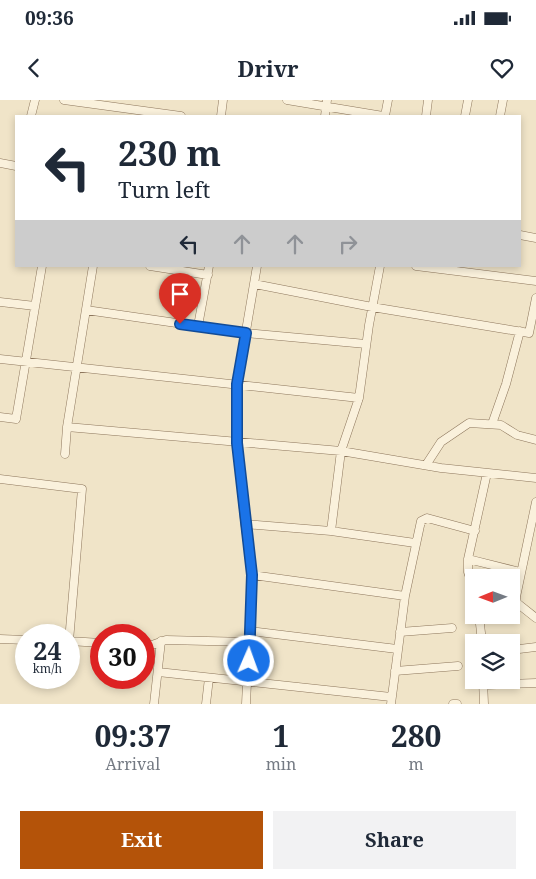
<!DOCTYPE html>
<style>
:root{--surface:#fff;--page:#f2f2f3;--text:#1f2937;--muted:#747a83;--accent:#b45309}
body{margin:0;font-family:"Noto Serif",serif;background:var(--page);color:var(--text);height:100vh;display:flex;flex-direction:column;font-size:19px;white-space:nowrap}
*{box-sizing:border-box;margin:0}
p{font-size:16px;color:var(--muted)}
.icon{flex:none;width:28px;height:28px;fill:none;stroke:currentColor;stroke-width:2;stroke-linecap:round;stroke-linejoin:round}
.map{position:relative;height:604px;overflow:hidden}
.drawer{display:flex;flex-direction:column;background:var(--surface);flex:1}
.drawer>*{flex:none}
.banner{position:absolute;left:15px;top:15px;width:506px;height:152px;border-radius:0px;box-shadow:0 2px 8px #0003;background:#fff;color:var(--text);overflow:hidden}
.needle{width:32px;rotate:269deg}
.buttons{position:absolute;left:465px;top:469px;display:grid;gap:10px}
.buttons a{display:grid;place-items:center;width:55px;height:55px;border-radius:0px;background:var(--surface);box-shadow:0 2px 8px #0003;font-size:25px}
.speed{position:absolute;left:15px;top:524px;display:flex;gap:10px;font-size:25px;font-weight:700;text-align:center}
.speed>*{display:grid;place-content:center;width:65px;height:65px;border-radius:50%;background:var(--surface);box-shadow:0 2px 8px #0003;line-height:1}
.speed small{font-size:12px;font-weight:400}
.speed .limit{border:8px solid #d22;background:#fff;color:#111}
.pin{position:absolute;display:grid;place-items:center;width:42px;height:42px;color:#fff;margin:-51px -21px;border-radius:50% 50% 50% 0;rotate:-45deg;box-shadow:0 0 5px #0007}
.pin .icon{rotate:45deg}
.me{position:absolute;width:55px;margin:-28px;rotate:2deg;stroke-linejoin:round;filter:drop-shadow(0 0 4px #0008)}
.turn{display:flex;align-items:center;gap:18px;height:105px;padding:0 20px;font-size:22px}
.turn .icon{width:65px;height:65px;stroke-width:2.5}
.turn b{display:block;font-size:35px;line-height:42px}
.lanes{display:flex;align-items:center;height:48px;padding:0 20px;background:#0003;justify-content:center;gap:25px;direction:ltr}
.lanes .off{opacity:.35}
.eta{display:flex;justify-content:space-evenly;align-items:center;height:85px;text-align:center}
.eta b{font-size:30px;font-weight:700;line-height:35px}
.primary-button{display:flex;gap:10px;margin-top:auto;padding:10px 20px}
.primary-button a{flex:1;height:58px;border-radius:0px;background:var(--accent);color:#fff;font-size:20px;font-weight:700;line-height:58px;text-align:center}
.primary-button a+a{background:var(--page);color:var(--text)}
.status{display:flex;justify-content:space-between;align-items:center;height:35px;padding:0 25px;background:var(--surface);direction:ltr}
.status svg{height:14px;fill:currentColor}
header{display:flex;justify-content:space-between;align-items:center;height:65px;padding:0 20px;background:var(--surface);font-size:22px;font-weight:700}
.map>svg:first-child{display:block}
</style>
<div class="status"><b>09:36</b><svg viewBox="0 0 49 12"><path d="M0 12V9h3v3zM5 12V6h3v6zM10 12V3h3v9zM15 12V0h3v12zM26 1h20v11H26zM47 4h2v5h-2z"/></svg></div>
<header><svg class="icon" aria-label="back" viewBox="0 0 24 24"><path d="M15 5l-7 7 7 7"/></svg>Drivr<svg class="icon" aria-label="heart" viewBox="0 0 24 24"><path d="M12 20l-8-8c-3-5 5-10 8-4 3-6 11-1 8 4z"/></svg></header>
<div class="map">
<svg width="536" height="604" viewBox="0 0 536 604">
<rect width="100%" height="100%" fill="#f0e4c8"/>
<g fill="none" stroke-linecap="round" stroke-linejoin="round">
<defs>
<path id="street" d="M64 0 181 16
M287 0 383 16
M31 16 35 0
M221 16 223 0
M325 16 327 0
M385 16 388 0
M426 16 428 0
M465 16 468 0
M500 16 503 0
M0 63 16 66
M520 135 536 138
M93 166 67 327 341 351 441 368 536 378
M150 166 208 175
M257 166 237 284V343L245 424 331 431 415 443
M416 166 536 181
M254 184 372 207 529 233 536 198
M0 202 35 206
M86 210 246 233 366 244
M198 226 209 166
M0 259 359 298
M0 317 16 319 42 166
M492 324 506 284 520 231
M65 354 67 327
M426 365 441 342 469 323 501 325 517 335 536 340
M0 379 82 389 69 541
M536 402 516 497 517 503 536 518
M245 424 252 475 246 604
M331 431 341 351 359 298 369 225 380 166
M468 459 520 472
M252 475 405 496
M474 489 468 472V459L487 373
M479 515 482 542
M250 531 397 549
M400 532 452 528
M0 539 26 540
M69 541 101 543
M144 546 152 545 166 540 249 542
M511 550 536 547
M395 571 458 566
M158 572 391 597
M483 580 484 604
M483 585 536 583
M154 604 161 541
M206 604 209 578
M391 604 405 496 421 421 427 418 475 431
M453 604H457"/>
</defs>
<!-- street casing -->
<use href="#street" stroke="#8d765c" stroke-width="9"/>
<!-- street -->
<use href="#street" stroke="#faf1dc" stroke-width="8"/>
</g>
<g fill="none" stroke-linecap="round" stroke-linejoin="round">
<defs>
<path id="route" d="M180 224 246 233 237 284V343L252 475 249 561"/>
</defs>
<!-- route casing -->
<use href="#route" stroke="#114b97" stroke-width="12"/>
<!-- route -->
<use href="#route" stroke="#1a73e8" stroke-width="9"/>
</g>
</svg>
<div class="buttons">
<a><svg class="needle" viewBox="-14 -14 28 28"><path d="M0-13l5 13h-10z" fill="#e53935"/><path d="M0 13l5-13h-10z" fill="#747a83"/></svg></a>
<a><svg class="icon" aria-label="layers" viewBox="0 0 24 24"><path d="M12 4l9 5-9 5-9-5zM3 14l9 5 9-5"/></svg></a>
</div>
<div class="speed"><div>24<small>km/h</small></div><div class="limit">30</div></div>
<div class="pin" style="left:180px;top:224px;background:#d93025"><svg class="icon" aria-label="arrive" viewBox="0 0 24 24"><path d="M6 21V4h12l-3 4 3 4H6"/></svg></div>
<svg class="me" style="left:249px;top:561px" viewBox="-20 -20 40 40"><circle r="17" fill="#1a73e8" stroke="#fff" stroke-width="3"/><path d="M0-11L8 9 0 5-8 9z" fill="#fff"/></svg>
<div class="banner">
<div class="turn"><svg class="icon" aria-label="left" viewBox="0 0 24 24"><path d="M17 20v-9H6M10 6l-5 5 5 5"/></svg><div><b>230 m</b>Turn left</div></div>
<div class="lanes"><svg class="icon" aria-label="left" viewBox="0 0 24 24"><path d="M17 20v-9H6M10 6l-5 5 5 5"/></svg><svg class="icon off" aria-label="ahead" viewBox="0 0 24 24"><path d="M12 20V5M6 11l6-6 6 6"/></svg><svg class="icon off" aria-label="ahead" viewBox="0 0 24 24"><path d="M12 20V5M6 11l6-6 6 6"/></svg><svg class="icon off" aria-label="right" viewBox="0 0 24 24"><path d="M7 20v-9h11M14 6l5 5-5 5"/></svg></div>
</div>
</div>
<section class="drawer">
<div class="eta">
<div><b>09:37</b><p>Arrival</p></div>
<div><b>1</b><p>min</p></div>
<div><b>280</b><p>m</p></div>
</div>
<div class="primary-button"><a>Exit</a><a>Share</a></div>
</section>
